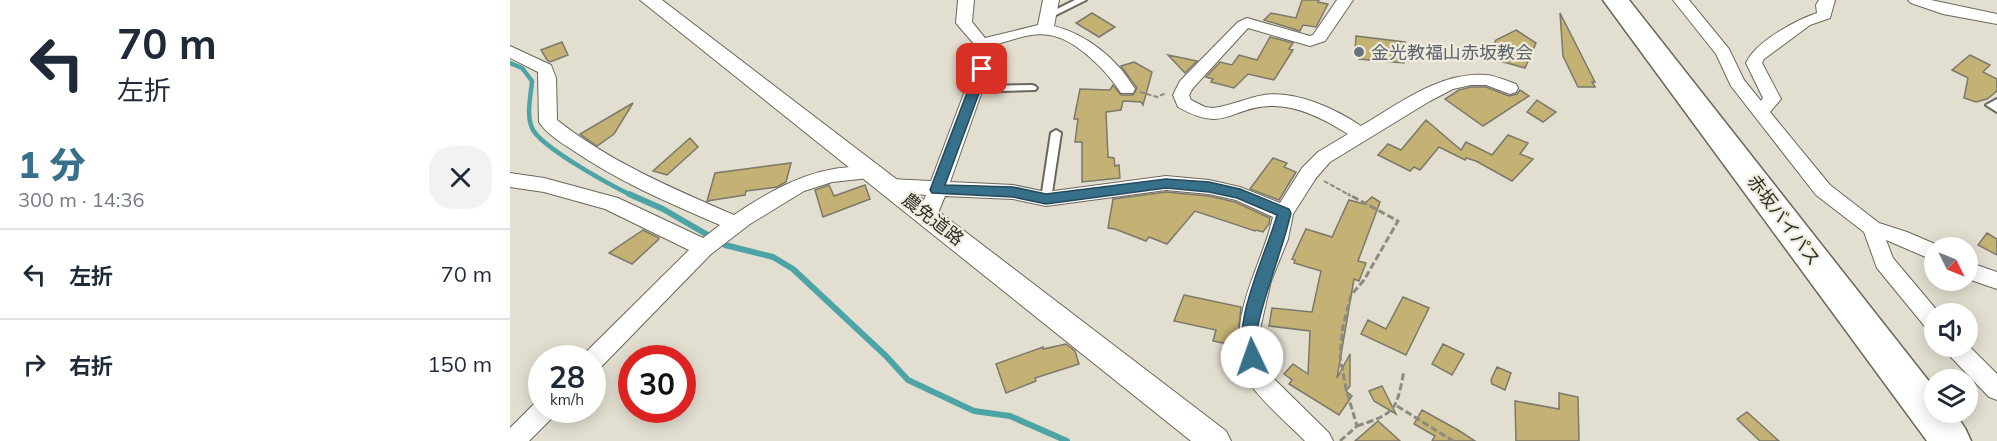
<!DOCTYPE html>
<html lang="ja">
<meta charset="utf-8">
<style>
:root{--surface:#fff;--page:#f2f2f3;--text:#1f2937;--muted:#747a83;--line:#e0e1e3;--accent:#37708a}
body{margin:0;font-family:Mulish,"Noto Sans JP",sans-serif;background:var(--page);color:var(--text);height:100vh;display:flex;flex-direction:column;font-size:22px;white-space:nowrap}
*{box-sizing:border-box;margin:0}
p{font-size:20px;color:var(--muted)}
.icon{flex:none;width:33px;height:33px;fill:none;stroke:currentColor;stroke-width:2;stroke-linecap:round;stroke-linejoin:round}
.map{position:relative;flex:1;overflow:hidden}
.panel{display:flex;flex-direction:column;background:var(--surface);width:510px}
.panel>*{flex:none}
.hud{background:#fff;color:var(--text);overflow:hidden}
.needle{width:39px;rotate:133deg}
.fabs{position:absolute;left:1414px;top:237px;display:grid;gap:12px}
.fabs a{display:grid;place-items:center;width:54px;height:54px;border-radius:50%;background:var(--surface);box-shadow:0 3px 15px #0003;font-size:30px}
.speed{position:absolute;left:18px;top:345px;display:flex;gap:12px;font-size:30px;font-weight:700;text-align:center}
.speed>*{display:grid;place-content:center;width:78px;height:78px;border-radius:50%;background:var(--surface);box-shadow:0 3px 15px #0003;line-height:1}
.speed small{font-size:15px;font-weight:400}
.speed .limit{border:9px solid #d22;background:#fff;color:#111}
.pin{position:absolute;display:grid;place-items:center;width:51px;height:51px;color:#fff;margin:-26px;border-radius:12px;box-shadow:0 3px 9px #0006}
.me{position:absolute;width:66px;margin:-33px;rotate:357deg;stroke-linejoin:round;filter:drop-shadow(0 0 4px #0008)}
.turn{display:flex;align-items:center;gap:21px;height:126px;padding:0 18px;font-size:27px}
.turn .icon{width:78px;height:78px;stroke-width:2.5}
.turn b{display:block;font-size:42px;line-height:51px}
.round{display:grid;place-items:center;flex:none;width:63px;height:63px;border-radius:24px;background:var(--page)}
.summary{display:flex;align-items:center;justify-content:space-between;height:102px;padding:0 18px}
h1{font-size:36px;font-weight:800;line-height:45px;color:var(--accent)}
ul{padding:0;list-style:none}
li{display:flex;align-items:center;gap:18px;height:90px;padding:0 18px;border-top:2px solid var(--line)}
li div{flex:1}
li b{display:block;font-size:22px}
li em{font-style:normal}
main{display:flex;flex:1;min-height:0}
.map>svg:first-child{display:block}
</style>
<main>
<section class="panel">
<div class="hud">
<div class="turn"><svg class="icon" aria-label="left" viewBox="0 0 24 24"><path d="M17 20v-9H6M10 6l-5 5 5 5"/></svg><div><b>70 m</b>左折</div></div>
</div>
<div class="summary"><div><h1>1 分</h1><p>300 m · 14:36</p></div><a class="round"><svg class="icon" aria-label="close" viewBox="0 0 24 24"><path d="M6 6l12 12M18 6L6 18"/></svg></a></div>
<ul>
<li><svg class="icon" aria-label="left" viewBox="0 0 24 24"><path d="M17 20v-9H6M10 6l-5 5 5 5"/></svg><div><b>左折</b></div><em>70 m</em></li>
<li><svg class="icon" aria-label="right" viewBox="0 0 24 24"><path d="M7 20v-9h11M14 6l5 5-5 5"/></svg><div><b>右折</b></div><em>150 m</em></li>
</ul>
</section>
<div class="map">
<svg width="1487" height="441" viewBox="0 0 1487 441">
<rect width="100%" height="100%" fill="#e3dfd0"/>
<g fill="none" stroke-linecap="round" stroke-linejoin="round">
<!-- stream-far1 -->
<path stroke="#4ca4a6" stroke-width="4.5" d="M0 63 12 68 22 81C21 95 16 114 22 128 30 147 102 186 123 196"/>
<!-- stream -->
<path stroke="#4ca4a6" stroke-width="6" d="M119 194 153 209 215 245 263 257 283 269 376 356 398 380 464 411 500 416 557 441"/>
</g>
<!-- building -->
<path fill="#c3b274" stroke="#7c786b" stroke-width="1.5" d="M792 0H809L808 2 818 4 806 27 793 25 790 31 754 20 761 13 786 18Z
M582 13 605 27 589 37 566 23Z
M1050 13 1085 82H1082L1085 87H1068L1053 56Z
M1006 30 1026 43 1015 68 976 57 986 40Z
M846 36 895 42 894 63 849 59 850 50H845Z
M760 37 783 43 779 49 783 50 764 80 738 74 724 88 701 82 703 79 696 77 710 62 722 65 729 55 747 60Z
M52 42 58 55 40 62 37 60 31 50Z
M658 55 687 61 675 73Z
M1460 55 1480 65 1473 72 1487 79V91L1477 99 1466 102 1454 98 1458 78 1442 70Z
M624 62 642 72 633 105 631 102 613 101 611 110 596 112 598 157 604 158 605 166 609 165 610 178 572 182V142H565L568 119H564L570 89 600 90 603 85 611 95H623L627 88 611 66Z
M961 87H976L999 96 1007 94 1010 90 1019 96 973 126 935 99 949 90Z
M1027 100 1028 101 1046 112 1033 122 1017 112Z
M123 103 104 134 87 146 70 134Z
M916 120 951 150 956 142 982 155 998 135 1018 143 1010 154 1023 159 1002 181 966 161 956 158 955 160 929 147 910 170 904 167 900 171 868 155 878 144 891 150Z
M180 138 188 147 157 175 143 171Z
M763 158 777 163 774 167 786 172 769 200 740 189Z
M281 163 276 182 267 187 236 191 235 195 197 201 205 173Z
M319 185 324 196 355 185 360 199 313 217 305 190Z
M656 192 699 196 725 202 760 218 759 224 753 232 746 230 745 231 685 211 657 244 639 237 636 241 605 229 598 228 603 199Z
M862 197 870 202 848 261 856 263 849 281 844 279 827 378 840 354V386L836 391 842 396 829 415 779 384 782 380 774 374 783 364 798 374 800 331 759 326 762 308 802 312 811 271 784 263 785 260 782 259 796 229 822 237 839 200 854 204Z
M133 230 149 238 148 240 122 264 99 253Z
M1477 233 1487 239V255L1468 245Z
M674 295 731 307 728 335H726L722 345 703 341 706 330 664 321Z
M893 297 919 308 896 355 851 334 858 320 876 329Z
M556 344 565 351 569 364 525 378 526 381 496 393 486 364 533 347V349Z
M933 344 954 354 942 375 922 364Z
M987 367 1001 373 995 390 982 384 981 380Z
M872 386 886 414 864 401 859 391Z
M1049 393 1068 397 1069 441H1006L1005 401 1049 409Z
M912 410 948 430 965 441H922L925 436 904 424Z
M1237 412 1269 441H1250L1227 419Z
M868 421 890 441H845Z"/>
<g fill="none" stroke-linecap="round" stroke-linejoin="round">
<defs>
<path id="service" d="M565 0H576L542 17H536L535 15Z
M522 85 525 86 527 88 525 90 464 92 459 89 464 86Z
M1487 99V112L1476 105Z
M546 130 551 133 541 199 536 203 531 199 541 133Z"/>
<path id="minor" d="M448 0H464L462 22 475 38 528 25 533 0H549L544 26C578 35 607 59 625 89L623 93H611C598 72 565 38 539 35 521 32 502 40 484 45L487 49 440 182 503 185 536 192 656 176 699 180 730 187 770 203 792 168 808 152 838 134C816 120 788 105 761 106 719 107 716 134 668 107L663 95 670 81 728 22 737 18 800 36 803 35 827 0H843L815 41 800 46 738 28 683 88 679 95 681 100 695 107 703 108C720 106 736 98 754 95 785 90 826 109 851 126 889 104 929 72 975 75 985 75 996 81 1006 84L1008 88 1006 92 1000 94 976 85H961L943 89 920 101 820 162 806 178 783 214 778 239 761 281 750 329 753 357 759 374 819 433 823 441H795C778 424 758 407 743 388 738 382 737 374 734 367 717 315 752 266 763 217L726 200 699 194 656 190 536 206 503 199 435 196 425 220 418 222 411 220 408 215 416 195 373 191 371 186 373 181 380 179 421 181 470 51 446 23Z
M1163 0H1179L1219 49 1234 80 1251 101 1253 98 1236 63C1245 42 1286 20 1307 13L1306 5 1309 0H1325L1320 18 1300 25 1254 59 1252 63 1271 99 1260 112 1320 185 1369 223 1397 232 1432 247 1425 248V261L1376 240 1383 258 1430 314H1425V332L1417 329 1367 268 1354 232 1306 195 1221 86 1206 54Z
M1398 0H1421L1487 14V24L1433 14 1401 3Z
M0 46 41 65 46 78 47 120C100 162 162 188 224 215 260 191 296 170 340 167 349 166 358 164 368 167L370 172 368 177 322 182 294 191 240 224 201 254 90 368 82 371V358H72L74 354 179 250 95 209 34 192 0 187V173L34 178 108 198 193 238 210 225C159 203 107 181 61 149 50 142 36 133 29 122L28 72 0 58Z
M1458 262 1487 272V289L1458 279Z
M1458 345 1487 374V400L1479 397 1437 353 1434 346H1458Z
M32 400V410H45L42 418 19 441H0V428L26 402Z"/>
<path id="tertiary" d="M130 0H152L716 431 721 441H681Z"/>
<path id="trunk" d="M1093 0H1119L1425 389V412H1444L1455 428 1461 441H1417Z"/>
</defs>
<!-- service casing -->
<use href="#service" stroke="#6a675a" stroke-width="4"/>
<!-- minor casing -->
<use href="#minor" stroke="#6a675a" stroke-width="2"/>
<!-- tertiary casing -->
<use href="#tertiary" stroke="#6a675a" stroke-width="2"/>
<!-- trunk casing -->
<use href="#trunk" stroke="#6a675a" stroke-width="3"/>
<!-- path-far1 -->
<path stroke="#8d8a7f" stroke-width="2" stroke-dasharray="5 2" stroke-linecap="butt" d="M630 92 647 97 656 93
M814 181 841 196"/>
<!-- path -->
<path stroke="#8d8a7f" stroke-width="3" stroke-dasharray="7 3" stroke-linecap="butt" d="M887 406 943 441
M847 426C886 413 886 411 894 371
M830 441 847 426 836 389 830 356 833 326 841 295 854 280 888 221 838 194"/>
<!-- service -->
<use href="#service" fill="#fff" fill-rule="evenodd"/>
<!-- minor -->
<use href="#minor" fill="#fff" fill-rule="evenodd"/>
<!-- tertiary -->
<use href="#tertiary" fill="#fff" fill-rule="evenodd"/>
<!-- trunk -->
<use href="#trunk" fill="#fff" fill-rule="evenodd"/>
</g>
<!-- route -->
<path fill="#37708a" stroke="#24495a" stroke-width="1.5" d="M472 65 478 69 435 185 503 187 536 194 656 179 699 182 730 189 779 209 781 213C772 251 757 286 748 325 745 337 752 351 747 362L742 364 736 362C719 326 757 252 767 215L727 198 699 192 656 188 536 204 503 197 422 193 420 190 466 69Z"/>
<!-- markers -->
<circle fill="#6b7280" stroke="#f0ecdd" stroke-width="2" cx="849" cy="52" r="6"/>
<g text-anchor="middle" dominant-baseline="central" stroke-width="4.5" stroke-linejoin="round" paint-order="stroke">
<!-- worship labels -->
<g font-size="18" fill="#5b616d" stroke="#f0ecdd" text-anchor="start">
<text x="861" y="52">金光教福山赤坂教会</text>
</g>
<!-- street labels -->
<g font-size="18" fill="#2f2e28" stroke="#f0ecdd">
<text transform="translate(423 219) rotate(38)">農免道路</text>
<text transform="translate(1274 220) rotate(53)">赤坂バイパス</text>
</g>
</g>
</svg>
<div class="fabs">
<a><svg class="needle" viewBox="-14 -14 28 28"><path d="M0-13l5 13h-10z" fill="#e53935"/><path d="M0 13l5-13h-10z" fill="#747a83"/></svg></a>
<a><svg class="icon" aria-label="sound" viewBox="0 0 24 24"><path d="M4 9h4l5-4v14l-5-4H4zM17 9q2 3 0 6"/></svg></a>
<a><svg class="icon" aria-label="layers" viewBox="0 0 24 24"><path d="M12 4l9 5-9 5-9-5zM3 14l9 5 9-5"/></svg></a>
</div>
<div class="speed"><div>28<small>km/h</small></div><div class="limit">30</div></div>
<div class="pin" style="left:472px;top:69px;background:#d93025"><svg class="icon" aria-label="arrive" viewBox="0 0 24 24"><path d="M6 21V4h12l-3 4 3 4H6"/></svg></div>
<svg class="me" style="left:742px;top:357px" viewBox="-20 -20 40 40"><circle r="19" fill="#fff"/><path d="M0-13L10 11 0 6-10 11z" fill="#37708a"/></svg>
</div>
</main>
